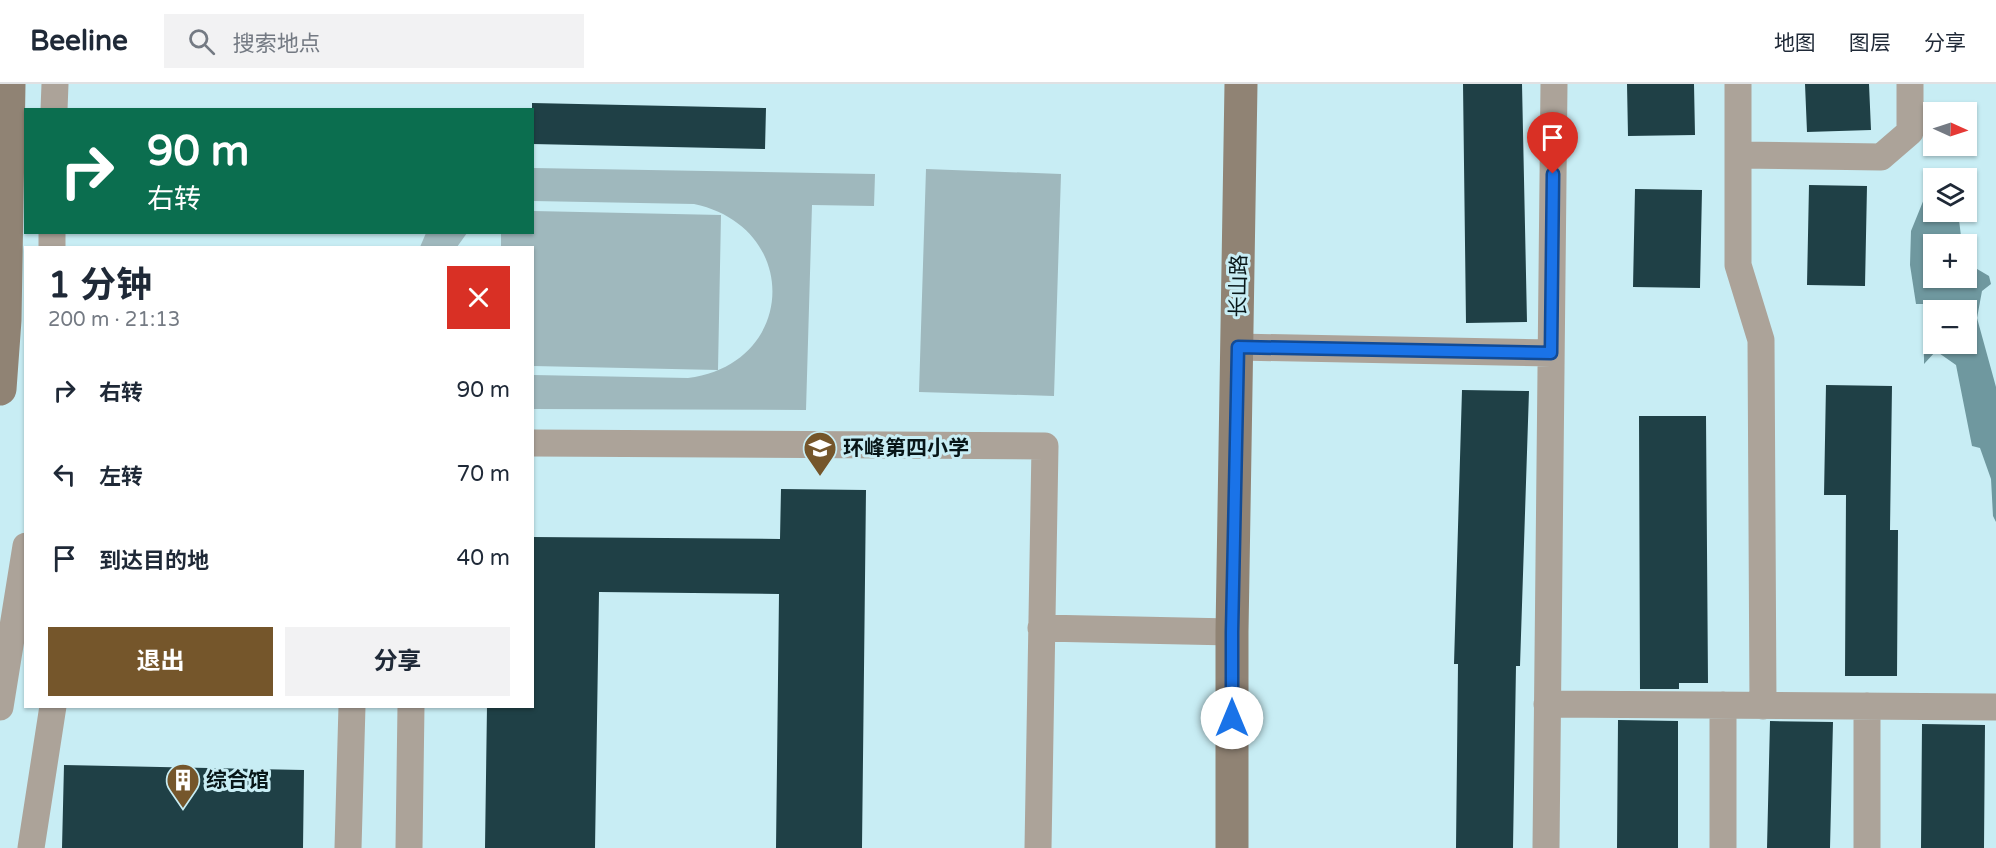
<!DOCTYPE html>
<html lang="zh">
<meta charset="utf-8">
<style>
:root{--surface:#fff;--page:#f2f2f3;--text:#1f2937;--muted:#747a83;--line:#e0e1e3;--accent:#75562b}
body{margin:0;font-family:"Varela Round","Noto Sans SC",sans-serif;background:var(--page);color:var(--text);height:100vh;display:flex;flex-direction:column;font-size:22px;white-space:nowrap}
*{box-sizing:border-box;margin:0}
p{font-size:20px;color:var(--muted)}
.icon{flex:none;width:33px;height:33px;fill:none;stroke:currentColor;stroke-width:2;stroke-linecap:round;stroke-linejoin:round}
.map{position:relative;flex:1;overflow:hidden}
.panel{position:absolute;left:24px;top:162px;width:510px;height:462px;display:flex;flex-direction:column;background:var(--surface);border-radius:0px;box-shadow:0 2px 4px #0004}
.panel>*{flex:none}
.hud{position:absolute;left:24px;top:24px;width:510px;height:126px;border-radius:0px;box-shadow:0 2px 4px #0004;background:#0b6e4f;color:#fff;overflow:hidden}
.needle{width:39px;rotate:93deg}
.controls{position:absolute;left:1923px;top:18px;display:grid;gap:12px}
.controls a{display:grid;place-items:center;width:54px;height:54px;border-radius:0px;background:var(--surface);box-shadow:0 2px 4px #0004;font-size:30px}
.pin{position:absolute;display:grid;place-items:center;width:51px;height:51px;color:#fff;margin:-62px -26px;border-radius:50% 50% 50% 0;rotate:-45deg;box-shadow:0 0 6px #0007}
.pin .icon{rotate:45deg}
.me{position:absolute;width:66px;margin:-33px;rotate:0deg;stroke-linejoin:round;filter:drop-shadow(0 0 4px #0008)}
.turn{display:flex;align-items:center;gap:21px;height:126px;padding:0 24px;font-size:27px}
.turn .icon{width:78px;height:78px;stroke-width:2.5}
.turn b{display:block;font-size:42px;line-height:51px}
.round{display:grid;place-items:center;flex:none;width:63px;height:63px;border-radius:0px;background:var(--page)}
.overview{display:flex;align-items:center;justify-content:space-between;height:102px;padding:0 24px}
h1{font-size:36px;font-weight:700;line-height:45px}
.button{display:flex;gap:12px;margin-top:auto;padding:12px 24px}
.button a{flex:1;height:69px;border-radius:0px;background:var(--accent);color:#fff;font-size:24px;font-weight:700;line-height:69px;text-align:center}
.button a+a{background:var(--page);color:var(--text)}
ul{padding:0;list-style:none}
li{display:flex;align-items:center;gap:18px;height:84px;padding:0 24px}
li div{flex:1}
li b{display:block;font-size:22px}
li em{font-style:normal}
header{display:flex;align-items:center;gap:36px;box-sizing:border-box;height:84px;padding:0 30px;background:var(--surface);border-bottom:2px solid var(--line)}
header strong{font-size:28px}
nav{display:flex;gap:33px;margin-inline-start:auto;font-size:21px}
.search{width:420px;height:54px;background:var(--page);display:flex;align-items:center;gap:15px;box-sizing:border-box;padding:0 21px;border-radius:0px;color:var(--muted);font-size:22px}
.map>svg:first-child{display:block}
</style>
<header>
<strong>Beeline</strong>
<div class="search"><svg class="icon" aria-label="search" viewBox="0 0 24 24"><circle cx="10" cy="10" r="6"/><path d="M15 15l6 6"/></svg>搜索地点</div>
<nav><a>地图</a><a>图层</a><a>分享</a></nav>
</header>
<div class="map">
<svg width="1996" height="764" viewBox="0 0 1996 764">
<rect width="100%" height="100%" fill="#c8edf4"/>
<!-- green -->
<path fill="#9fb8bd" d="M533 84 875 90 874 122 812 121 806 326 533 325V291L688 294C797 280 802 143 694 120L533 117Z
M926 85 1061 90 1054 312 919 308Z
M533 127 721 131 718 286 533 282 532 164 501 163V149L532 148Z
M426 149V148L467 149 457 163H420Z"/>
<!-- water -->
<path fill="#6f989f" fill-rule="evenodd" d="M1933 113 1934 128H1958L1962 160H1934V194H1966L1967 171 1972 182 1989 192 1991 200 1982 207 1977 234 1996 303V438L1993 432 1991 395 1980 364 1972 362 1956 281 1936 267 1924 280V220H1916L1910 181 1911 147 1924 115ZM1934 226H1966V260H1934Z"/>
<!-- building -->
<path fill="#1f4046" d="M1463 0H1522L1527 238 1466 239Z
M1627 0H1694L1695 51 1628 52Z
M1805 0H1869L1871 46 1807 48Z
M532 19 766 24 765 65 532 60Z
M1809 101 1867 102 1865 202 1807 201Z
M1635 105 1702 106 1700 204 1633 203Z
M1826 301 1892 302 1890 446H1898L1897 592H1845L1846 411H1824Z
M1462 306 1529 307 1520 582H1516L1513 764H1456L1458 580H1454Z
M1639 332H1706L1708 599H1679V605H1640Z
M781 405 866 406 862 764H776L779 510 599 508 595 764H485L487 622H532V453L780 455Z
M1618 636 1678 637V764H1617Z
M1770 637 1833 638 1830 764H1767Z
M1922 640 1985 641 1984 764H1921Z
M64 681 304 686 303 764H62Z"/>
<g fill="none" stroke-linecap="round" stroke-linejoin="round">
<!-- street -->
<path stroke="#aca399" stroke-width="27" d="M1738 0V181L1761 256 1763 622
M54 26 55 0
M1738 71 1881 73 1910 48V0
M52 164V148
M1238 263 1551 269
M532 359 1045 362 1038 764
M1041 544 1232 548
M1547 620 1996 623
M0 623 26 462
M31 764 53 622
M348 764 352 622
M409 764 411 622
M1546 764 1554 0
M1723 764V621
M1867 764V622"/>
<!-- secondary -->
<path stroke="#908374" stroke-width="33" d="M0 305 5 236 9 0
M1232 764V548L1241 0"/>
</g>
<g fill="none" stroke-linecap="round" stroke-linejoin="round">
<defs>
<path id="route" d="M1232 634V548L1238 263 1551 269 1553 90"/>
</defs>
<!-- route casing -->
<use href="#route" stroke="#114b97" stroke-width="15"/>
<!-- route -->
<use href="#route" stroke="#1a73e8" stroke-width="10"/>
</g>
<!-- icons -->
<defs>
<symbol id="school-pin" viewBox="-11 -11 22 30"><path d="M0 17L-7.5 6A9.5 9.5 0 1 1 7.5 6Z" fill="#75562b" stroke="#c8edf4"/><path d="M0-5L7-2L0 1L-7-2ZM-4 1L0 2.5L4 1V4Q0 6-4 4Z" fill="#fff"/></symbol>
<symbol id="building-pin" viewBox="-11 -11 22 30"><path d="M0 17L-7.5 6A9.5 9.5 0 1 1 7.5 6Z" fill="#75562b" stroke="#c8edf4"/><path d="M-4-6H4V6H1V3H-1V6H-4ZM-2.5-4.3h1.7v1.8h-1.7ZM.8-4.3h1.7v1.8H.8ZM-2.5-1h1.7V.8h-1.7ZM.8-1h1.7V.8H.8Z" fill="#fff"/></symbol>
</defs>
<g fill-rule="evenodd">
<use href="#school-pin" x="801" y="345" width="38" height="52"/>
<use href="#building-pin" x="164" y="677" width="38" height="52"/>
</g>
<g text-anchor="middle" dominant-baseline="central" stroke-width="6" stroke-linejoin="round" paint-order="stroke">
<!-- street labels -->
<g font-size="21" fill="#081618" stroke="#c8edf4">
<text transform="translate(1239 202) rotate(-89)">长山路</text>
</g>
<!-- poi labels -->
<g font-size="21" font-weight="bold" fill="#081618" stroke="#c8edf4" text-anchor="start">
<text x="843" y="364">环峰第四小学</text>
<text x="206" y="696">综合馆</text>
</g>
</g>
</svg>
<div class="controls">
<a><svg class="needle" viewBox="-14 -14 28 28"><path d="M0-13l5 13h-10z" fill="#e53935"/><path d="M0 13l5-13h-10z" fill="#747a83"/></svg></a>
<a><svg class="icon" aria-label="layers" viewBox="0 0 24 24"><path d="M12 4l9 5-9 5-9-5zM3 14l9 5 9-5"/></svg></a>
<a>+</a>
<a>−</a>
</div>
<div class="pin" style="left:1553px;top:90px;background:#d93025"><svg class="icon" aria-label="arrive" viewBox="0 0 24 24"><path d="M6 21V4h12l-3 4 3 4H6"/></svg></div>
<svg class="me" style="left:1232px;top:634px" viewBox="-20 -20 40 40"><circle r="19" fill="#fff"/><path d="M0-13L10 11 0 6-10 11z" fill="#1a73e8"/></svg>
<div class="hud">
<div class="turn"><svg class="icon" aria-label="right" viewBox="0 0 24 24"><path d="M7 20v-9h11M14 6l5 5-5 5"/></svg><div><b>90 m</b>右转</div></div>
</div>
<section class="panel">
<div class="overview"><div><h1>1 分钟</h1><p>200 m · 21:13</p></div><a class="round" style="background:#d93025;color:#fff"><svg class="icon" aria-label="close" viewBox="0 0 24 24"><path d="M6 6l12 12M18 6L6 18"/></svg></a></div>
<ul>
<li><svg class="icon" aria-label="right" viewBox="0 0 24 24"><path d="M7 20v-9h11M14 6l5 5-5 5"/></svg><div><b>右转</b></div><em>90 m</em></li>
<li><svg class="icon" aria-label="left" viewBox="0 0 24 24"><path d="M17 20v-9H6M10 6l-5 5 5 5"/></svg><div><b>左转</b></div><em>70 m</em></li>
<li><svg class="icon" aria-label="arrive" viewBox="0 0 24 24"><path d="M6 21V4h12l-3 4 3 4H6"/></svg><div><b>到达目的地</b></div><em>40 m</em></li>
</ul>
<div class="button"><a>退出</a><a>分享</a></div>
</section>
</div>
